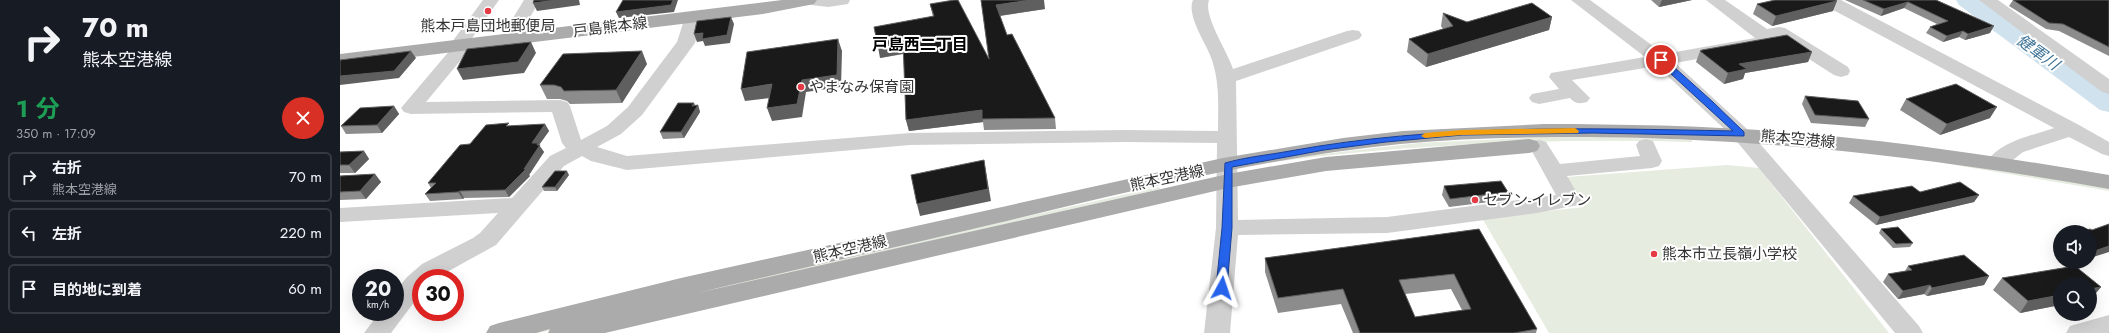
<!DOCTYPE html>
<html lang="ja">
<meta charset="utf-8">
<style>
:root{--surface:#171b24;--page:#20242c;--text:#f1f3f6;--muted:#9ea1a6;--line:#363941}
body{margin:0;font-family:Jost,"Noto Sans JP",sans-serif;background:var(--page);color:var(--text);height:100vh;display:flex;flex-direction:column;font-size:15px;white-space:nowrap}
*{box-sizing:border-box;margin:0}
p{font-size:13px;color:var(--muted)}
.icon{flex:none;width:22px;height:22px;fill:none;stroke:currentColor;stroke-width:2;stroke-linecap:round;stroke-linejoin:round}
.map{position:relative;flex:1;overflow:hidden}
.drawer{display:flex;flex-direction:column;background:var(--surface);width:340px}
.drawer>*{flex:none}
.top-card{background:#171b24;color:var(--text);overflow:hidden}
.tools{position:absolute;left:1713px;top:225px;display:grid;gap:8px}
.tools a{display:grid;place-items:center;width:44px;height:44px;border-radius:50%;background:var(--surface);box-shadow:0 4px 16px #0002;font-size:20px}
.speed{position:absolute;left:12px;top:269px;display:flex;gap:8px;font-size:20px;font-weight:700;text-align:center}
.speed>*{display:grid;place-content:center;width:52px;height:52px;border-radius:50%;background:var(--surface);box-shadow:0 4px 16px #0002;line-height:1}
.speed small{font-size:10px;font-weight:400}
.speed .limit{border:6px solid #d22;background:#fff;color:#111}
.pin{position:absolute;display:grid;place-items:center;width:34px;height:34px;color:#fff;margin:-17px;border:2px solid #fff;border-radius:50%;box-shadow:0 1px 4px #0007}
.me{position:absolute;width:44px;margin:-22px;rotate:5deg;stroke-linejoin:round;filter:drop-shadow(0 0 3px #0008)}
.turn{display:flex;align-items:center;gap:14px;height:84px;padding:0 16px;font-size:18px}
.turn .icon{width:52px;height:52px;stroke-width:2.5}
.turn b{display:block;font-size:28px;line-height:34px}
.round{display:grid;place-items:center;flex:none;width:42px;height:42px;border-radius:21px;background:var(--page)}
.overview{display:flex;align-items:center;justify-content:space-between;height:68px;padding:0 16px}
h1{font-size:24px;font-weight:700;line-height:30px;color:#1e9e55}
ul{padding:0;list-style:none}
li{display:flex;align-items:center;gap:12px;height:50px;margin:0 8px 6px;padding:0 8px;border:2px solid var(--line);border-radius:6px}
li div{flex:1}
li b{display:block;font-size:15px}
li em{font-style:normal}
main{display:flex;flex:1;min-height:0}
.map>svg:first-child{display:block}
</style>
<main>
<section class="drawer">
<div class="top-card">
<div class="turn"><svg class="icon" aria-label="right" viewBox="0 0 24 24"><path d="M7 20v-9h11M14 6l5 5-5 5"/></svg><div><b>70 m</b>熊本空港線</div></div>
</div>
<div class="overview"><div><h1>1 分</h1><p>350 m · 17:09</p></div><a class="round" style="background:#d93025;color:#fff"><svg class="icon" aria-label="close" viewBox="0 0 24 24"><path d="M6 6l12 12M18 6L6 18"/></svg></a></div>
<ul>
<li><svg class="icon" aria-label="right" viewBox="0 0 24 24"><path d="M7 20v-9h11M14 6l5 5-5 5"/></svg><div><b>右折</b><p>熊本空港線</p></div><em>70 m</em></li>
<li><svg class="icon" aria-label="left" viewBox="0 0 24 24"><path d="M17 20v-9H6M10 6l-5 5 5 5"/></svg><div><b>左折</b></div><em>220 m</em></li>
<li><svg class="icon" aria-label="arrive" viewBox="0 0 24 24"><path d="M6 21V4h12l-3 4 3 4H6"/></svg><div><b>目的地に到着</b></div><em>60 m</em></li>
</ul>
</section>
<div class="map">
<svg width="1769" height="333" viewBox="0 0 1769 333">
<rect width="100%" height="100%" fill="#fff"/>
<!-- green -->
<path fill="#e6ecdf" d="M1228 136 1352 140V142C1215 138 1077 144 941 161L940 159 1079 143Z
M1508 147 1769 187V191Z
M1387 165 1419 168 1549 333H1209L1142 218 1244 207 1227 177Z
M819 187 820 189 555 249 255 320 198 333H186L593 237Z"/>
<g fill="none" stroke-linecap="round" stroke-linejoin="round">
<!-- river -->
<path fill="#cfe2ee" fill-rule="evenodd" d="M1616 0H1642L1769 92V112L1760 110 1619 5Z"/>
<!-- minor -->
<path fill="#d0d0d0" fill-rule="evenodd" d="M143 0H159L130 41 133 45 130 49 86 102 220 100 227 102 230 106 241 140 267 126 288 107 337 42 346 14 352 13 358 14 361 18 355 43 302 115 281 134 257 147 287 156 570 133 785 130 878 131C878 106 880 85 872 60 867 44 846 16 853 0H869C863 16 888 52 893 69L1007 31 1013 30 1019 31 1022 35 1019 39 896 81 898 220 1047 217 1216 195 1189 146 1192 142 1199 140 1206 142 1220 164 1300 156 1296 145 1299 141 1306 139 1313 141 1322 161 1319 166 1312 168 1227 176 1241 200 1238 205 1197 213 1047 233 898 235 890 333H864L876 228 877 143 785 142 570 145 287 170 251 161 242 156 224 166 156 245 96 278H81V293L51 333H24L40 312H55V292L67 277 82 264 133 238 140 233 158 213 0 222V208L172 198 210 156 226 148 222 143 212 112 71 114 64 112 61 108 111 49 109 46Z
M184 0H200L175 43 169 44 163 43 160 39Z
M461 0H510L508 4 488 7 463 4Z
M1231 0H1250L1324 54 1415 38 1366 0H1385L1427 29 1439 27 1445 28 1508 67 1510 71 1508 75 1501 77 1494 75 1436 38H1433L1430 46 1424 47 1335 63 1408 130 1579 326 1583 333H1555L1394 138 1317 66 1232 80 1250 98 1247 102C1240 104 1235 104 1230 98L1199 104 1192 102 1189 98 1192 94 1219 89 1209 77 1211 73 1305 57Z
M1480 0H1501L1739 125 1769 142V156L1762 154 1729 137 1683 152 1664 167 1657 169 1650 167 1647 162C1660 141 1692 136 1714 128L1482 4Z
M1639 0H1658L1769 79V94L1762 92Z
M1769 315V333H1726L1730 326Z"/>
<!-- major -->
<path fill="#ababab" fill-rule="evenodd" d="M442 0H477L474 4 423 14 0 66V54Z
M1204 124C1286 124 1367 126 1449 132 1556 141 1663 157 1769 175V189C1596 158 1423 138 1247 137 1185 137 1122 138 1060 144 924 158 791 191 658 223 558 247 457 269 357 293L888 174 986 157 1189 139 1197 141 1200 146 1197 151 1189 153 986 171 888 188 265 333H208L210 329 196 333H146L150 326 159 323 341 278 883 158 1003 138 1063 131Z"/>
</g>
<!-- wall -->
<path fill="#8c8c8c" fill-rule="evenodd" d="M641 0 705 9 660 16 667 35 715 118 716 129 644 130 643 122 569 131 566 120 564 54 540 58 593 17 590 4 649 59Z
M1311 0H1352L1319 7Z
M1505 0H1596L1650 33 1625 40 1619 37 1603 42 1586 33 1590 27 1597 24 1564 8 1541 16Z
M1673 0H1769V56L1719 31 1706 29 1669 6Z
M1417 4 1493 11 1432 26 1413 14Z
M1103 13 1127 22 1212 17 1209 30 1086 67 1067 52 1069 39 1103 29 1101 26Z
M1360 51 1472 52 1468 62 1405 73 1403 79 1384 84 1356 62Z
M307 64 282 103 230 104 227 101 220 99H207L200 85Z
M1465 96 1529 119 1525 127 1471 123 1462 104Z
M1566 99 1650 118 1600 135 1560 110Z
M355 105H358L360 112 344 138 323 139 320 132Z
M54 106 59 114 42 133 6 134 1 126Z
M205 124 209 131 199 145 204 152 189 175 190 176 169 197 124 198 123 199 90 201 85 194 91 188 88 183 130 144 170 126Z
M24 151 29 159 15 173H0V152Z
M35 174 41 182 26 199 0 200V176Z
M229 175 217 191H204L202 187Z
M1104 186 1168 192 1166 200 1109 207 1102 195Z
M1580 192 1639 195 1634 202 1536 225 1509 203 1513 196Z
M1139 229 1197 329 1196 333H1013L1001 304 938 313 925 272V258ZM1111 289 1122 310 1075 317 1065 294Z
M1541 229 1573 243 1570 247 1553 248 1539 233Z
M1568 266 1649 276 1644 285 1587 296 1584 294 1558 299 1543 282 1548 274 1565 271Z
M1735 266 1761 287 1751 299H1750V284H1720V305L1680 313 1653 290 1662 278Z"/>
<!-- shaded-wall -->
<path fill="#5f5f5f" d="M217 0H239L240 5 197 11 193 3Z
M333 0H338L334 12 279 18 276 12Z
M691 0H704L705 9 658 16 656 5Z
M1322 0H1352L1319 7Z
M1497 1 1493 11 1432 26 1436 16Z
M1568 2 1564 8 1541 16 1544 9Z
M391 17 394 24 390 43 365 46 363 41 357 42 354 34 363 33Z
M1212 17 1209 30 1086 67 1088 54Z
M1654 26 1650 33 1625 40 1628 34Z
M1623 31 1619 37 1603 42 1607 36Z
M498 39 502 51 501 87 466 92 462 117 432 121 427 108 462 80Z
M191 42 196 53 184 73 123 80 117 69Z
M563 42 566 53 540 58 538 47Z
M71 51 76 58 59 78 0 85V76Z
M302 51 307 64 282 103 276 90Z
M1472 52 1468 62 1405 73 1403 79 1384 84 1388 73 1399 64Z
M432 84 437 97 405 101 401 89Z
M354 103 356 107 358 105 360 112 344 138 341 132 352 106Z
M54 106 59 114 42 133 37 125Z
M1657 107 1650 118 1600 135 1607 124Z
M642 110 643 122 569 131 566 120Z
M205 124 209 131 199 145 204 152 189 175 190 176 169 197 165 190 184 169 192 143Z
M24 151 29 159 15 173 9 165Z
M644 160 651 201 580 216 577 204Z
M227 171 229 175 217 191 215 187Z
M35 174 41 182 26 199 20 191Z
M120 191 124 198 123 199 118 192Z
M1639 195 1634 202 1536 225 1540 217Z
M1769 246V252L1750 258V254L1752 252Z
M1649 276 1644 285 1587 296 1592 288Z
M1590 285 1584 294 1558 299 1563 291Z
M1761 287 1751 299H1750V289Z
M1720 295V305L1680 313 1688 301Z"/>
<!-- building -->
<path fill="#1a1a1a" stroke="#5f5f5f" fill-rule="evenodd" d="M194 0H217L193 3Z
M283 0H333L331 5 276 12Z
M614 0H618L649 59 641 0H691L656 5 667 35 672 34 715 118 642 119V110L566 120 563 42 538 47 534 27 594 16 590 4Z
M1435 0H1495L1497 1 1436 16 1417 4Z
M1523 0H1596L1654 26 1628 34 1623 31 1607 36 1590 27 1608 21 1568 2 1544 9Z
M1673 0H1769V47L1723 24 1709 23Z
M1192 3 1212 17 1088 54 1069 39 1113 26 1103 13 1127 22Z
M391 17 387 35 362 39 363 33 354 34 357 21Z
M1447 35 1472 52 1399 64 1407 69 1388 73 1360 51 1362 50Z
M498 39 497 75 462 80 457 104 427 108 432 84 401 89 407 52Z
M191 42 178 62 117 69 127 49Z
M71 51 54 71 0 76V60Z
M302 51 276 90 224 91 221 87 214 85H200L223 54Z
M1616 84 1657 107 1607 124 1566 99Z
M1465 96 1518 101 1529 119 1475 115Z
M338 103H354L352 106 358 105 341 132H320Z
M54 106 37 125 1 126 20 108Z
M169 123 166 126 205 124 192 143H198L197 145H200L184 169H186L165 190 120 191 118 192 85 194 96 183H88L120 145 130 144 146 125Z
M24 151 9 165H0V152Z
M644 160 648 189 577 204 571 175Z
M215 171H227L215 187H202Z
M35 174 20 191 0 192V176Z
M1161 181 1168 192 1110 199 1104 186Z
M1620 182 1639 195 1540 217 1513 196 1572 186 1580 192Z
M1769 224V246L1752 252 1750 250V232H1740L1750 229 1752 230Z
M1558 227 1573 243 1556 244 1541 229Z
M1139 229 1197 329 1174 333H1020L1003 289 938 298 925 258ZM1114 274 1131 309 1075 317 1059 280Z
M1624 255 1649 276 1592 288 1590 285 1563 291 1548 274 1572 270 1568 266Z
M1735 266 1761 287 1750 289V284H1720V295L1688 301 1662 278Z"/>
<!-- route -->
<path fill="#2563eb" stroke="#184099" d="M1318 58H1324L1373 102 1404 132V136L1253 133 1122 135 1046 142 984 150 892 167V228L887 288 882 292 876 288 882 228 885 163C906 157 928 155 950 151 1097 124 1245 128 1393 131L1318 62Z"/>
<!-- slow -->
<path fill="#f59e0b" d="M1235 128 1239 131 1238 133 1122 135 1085 138 1081 136 1085 133 1122 130Z"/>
<!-- markers -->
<g fill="#e63946" stroke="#fff" stroke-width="1.5">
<circle cx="148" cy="11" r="4"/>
<circle cx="461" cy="87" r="4"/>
<circle cx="1135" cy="200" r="4"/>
<circle cx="1314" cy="254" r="4"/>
</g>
<g text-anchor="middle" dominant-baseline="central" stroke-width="4" stroke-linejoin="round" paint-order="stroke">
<!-- poi labels -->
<g font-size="15" fill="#333" stroke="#fff" text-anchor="start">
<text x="148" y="26" text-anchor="middle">熊本戸島団地郵便局</text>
<text x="469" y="87">やまなみ保育園</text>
<text x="1143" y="200">セブン-イレブン</text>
<text x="1322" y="254">熊本市立長嶺小学校</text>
</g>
<!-- street labels -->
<g font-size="15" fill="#333" stroke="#fff">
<text transform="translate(270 27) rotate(-7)">戸島熊本線</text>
<text transform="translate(1458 139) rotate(5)">熊本空港線</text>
<text transform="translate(827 178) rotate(-12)">熊本空港線</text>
<text transform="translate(510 249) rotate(-13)">熊本空港線</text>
</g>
<!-- neighbourhood labels -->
<g font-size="16" font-weight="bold" fill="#000" stroke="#fff">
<text x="580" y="44">戸島西二丁目</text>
</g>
<!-- water labels -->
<g font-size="16" font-style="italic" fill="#3f7597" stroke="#fff">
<text transform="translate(1698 52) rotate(36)">健軍川</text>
</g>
</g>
</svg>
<div class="tools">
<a><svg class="icon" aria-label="sound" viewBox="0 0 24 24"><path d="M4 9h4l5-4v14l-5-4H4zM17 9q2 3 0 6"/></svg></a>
<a><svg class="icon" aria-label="search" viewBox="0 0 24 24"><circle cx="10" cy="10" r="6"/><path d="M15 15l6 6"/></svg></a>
</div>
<div class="speed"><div>20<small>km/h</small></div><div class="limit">30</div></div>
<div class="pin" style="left:1321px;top:60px;background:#d93025"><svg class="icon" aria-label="arrive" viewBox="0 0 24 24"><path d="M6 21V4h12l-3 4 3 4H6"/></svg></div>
<svg class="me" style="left:882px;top:288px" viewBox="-20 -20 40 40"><path d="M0-17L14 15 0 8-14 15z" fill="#2563eb" stroke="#fff" stroke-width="4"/></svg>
</div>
</main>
